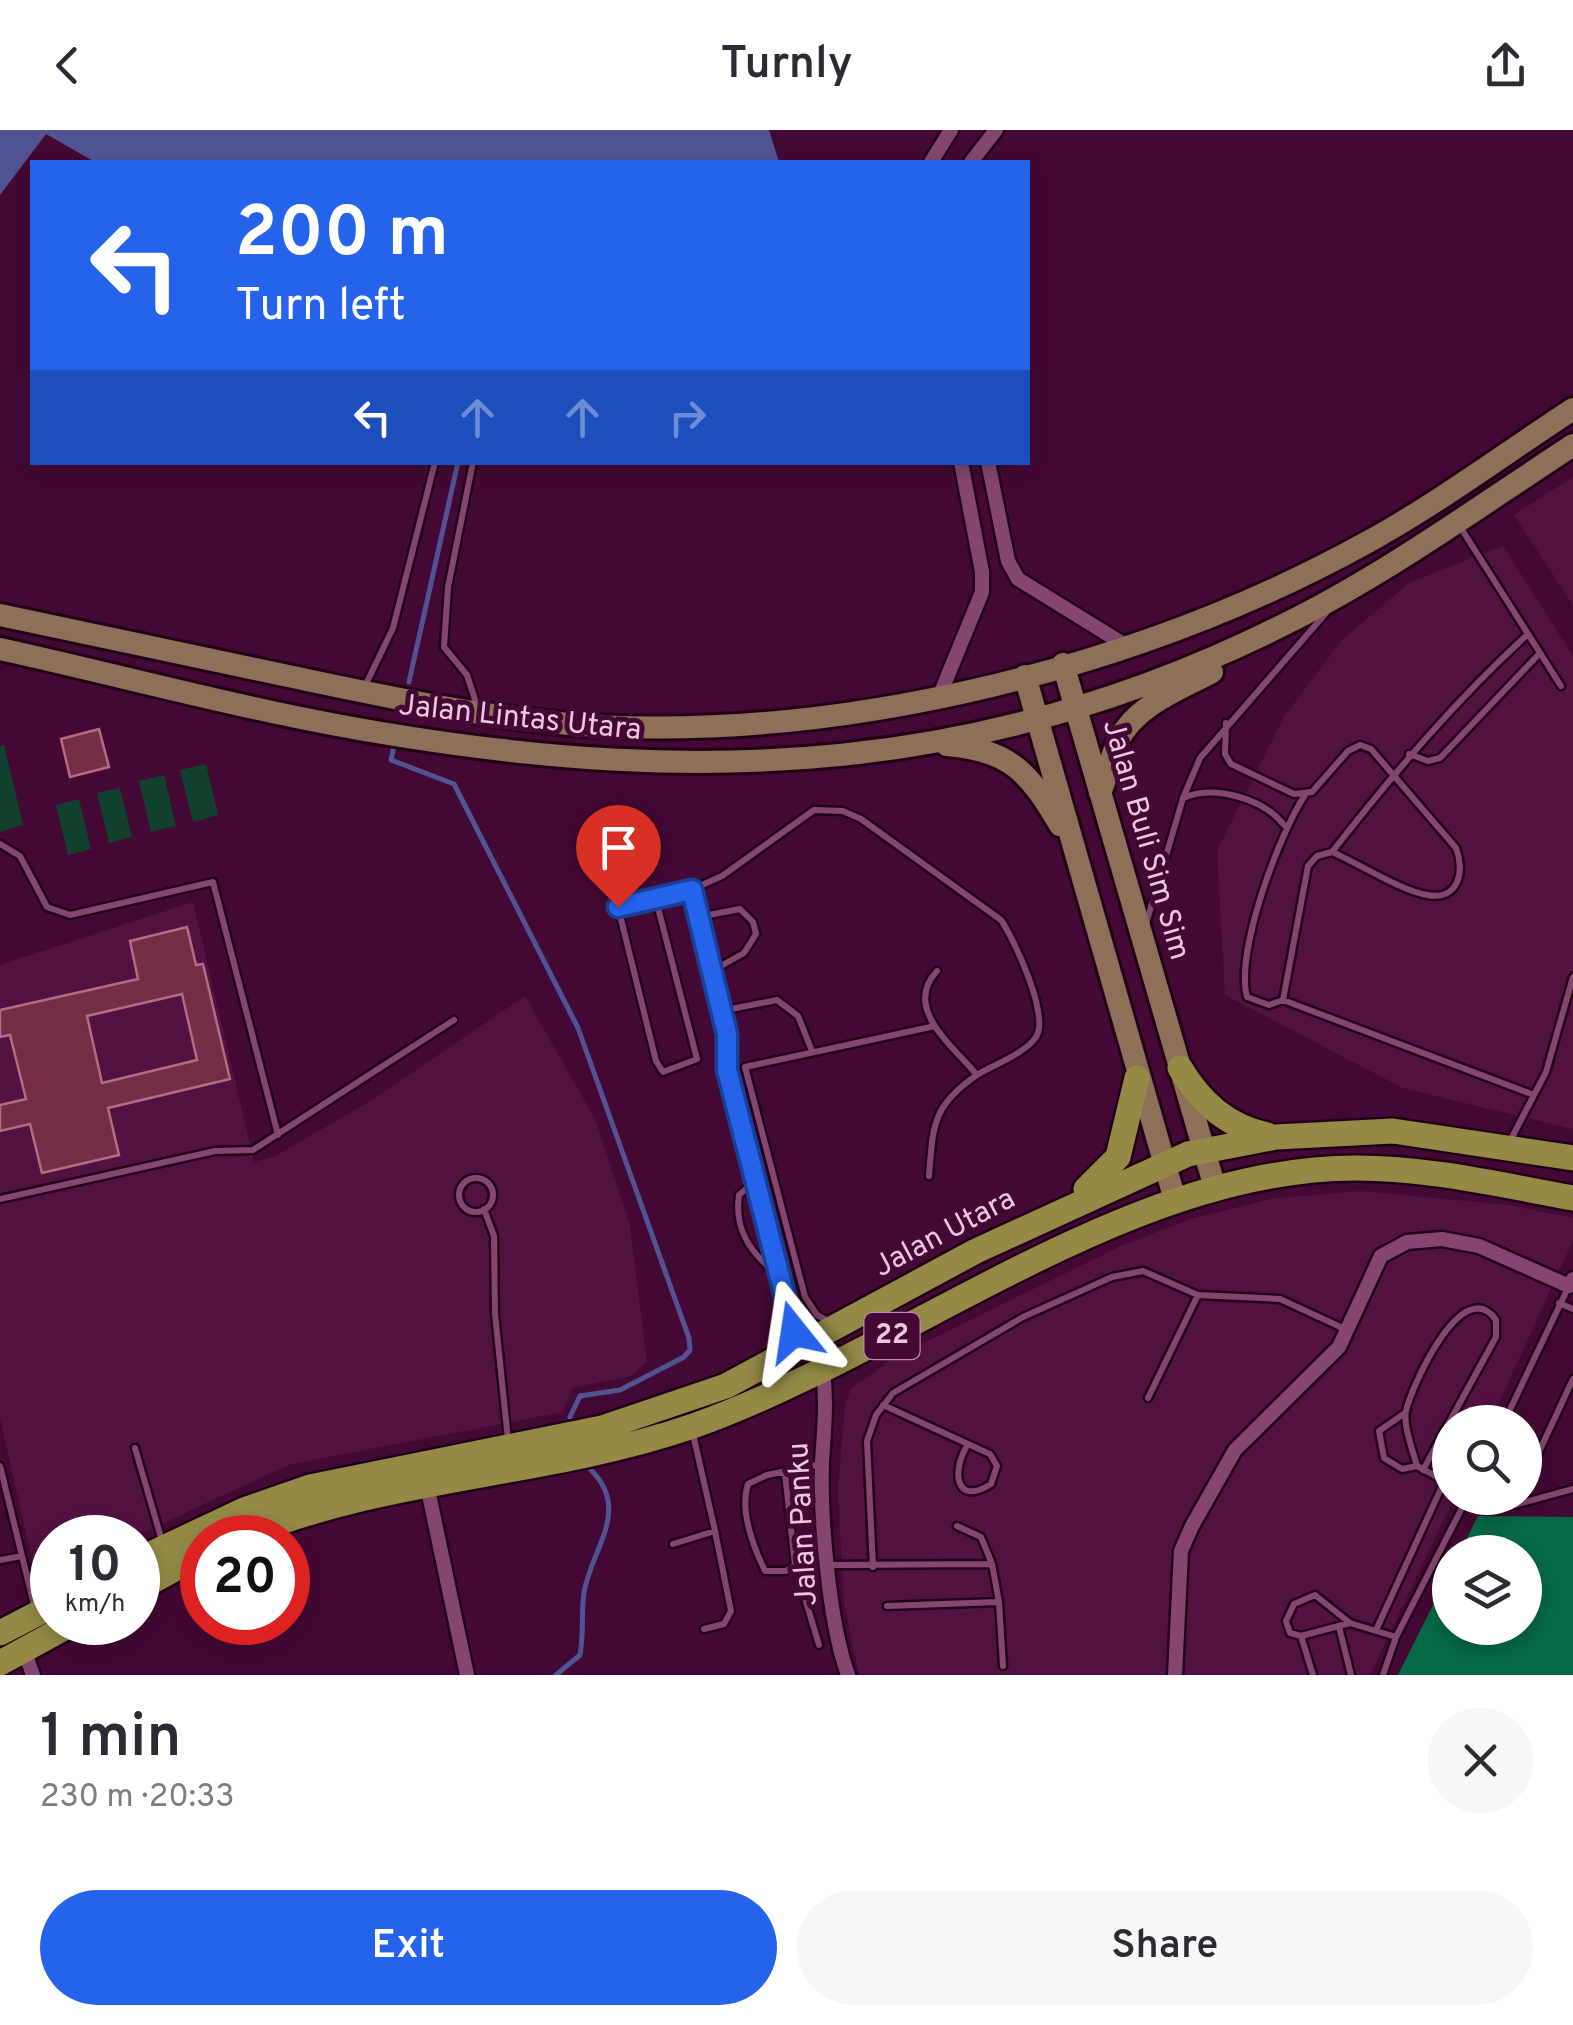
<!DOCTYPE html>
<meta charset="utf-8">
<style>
:root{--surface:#fff;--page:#f7f7f7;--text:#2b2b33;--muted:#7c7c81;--accent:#2563eb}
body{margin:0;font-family:Overpass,sans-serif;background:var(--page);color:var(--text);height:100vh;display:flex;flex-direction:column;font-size:38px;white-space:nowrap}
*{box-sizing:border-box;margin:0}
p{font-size:32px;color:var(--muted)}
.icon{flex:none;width:55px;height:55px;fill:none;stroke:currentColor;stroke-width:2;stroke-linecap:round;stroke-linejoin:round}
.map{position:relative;height:1545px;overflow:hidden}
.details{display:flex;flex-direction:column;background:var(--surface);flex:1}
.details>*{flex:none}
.guide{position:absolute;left:30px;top:30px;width:1000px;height:305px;border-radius:0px;box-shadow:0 5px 15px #0003;background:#2563eb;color:#fff;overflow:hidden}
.controls{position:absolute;left:1432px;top:1275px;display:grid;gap:20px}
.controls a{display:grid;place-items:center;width:110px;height:110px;border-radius:50%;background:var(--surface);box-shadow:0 5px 15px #0003;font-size:50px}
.speed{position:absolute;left:30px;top:1385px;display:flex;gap:20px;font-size:50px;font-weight:700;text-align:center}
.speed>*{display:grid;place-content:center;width:130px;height:130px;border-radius:50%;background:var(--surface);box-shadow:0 5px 15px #0003;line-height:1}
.speed small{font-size:25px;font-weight:400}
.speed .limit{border:15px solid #d22;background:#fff;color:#111}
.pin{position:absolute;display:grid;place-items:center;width:85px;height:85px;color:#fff;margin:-102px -42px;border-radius:50% 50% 50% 0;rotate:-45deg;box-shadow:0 0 10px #0007}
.pin .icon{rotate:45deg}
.me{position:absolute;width:110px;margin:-55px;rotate:345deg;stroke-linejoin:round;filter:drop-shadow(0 0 8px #0008)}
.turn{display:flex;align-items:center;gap:35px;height:210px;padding:0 40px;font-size:45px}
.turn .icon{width:130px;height:130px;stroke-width:2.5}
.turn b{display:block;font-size:70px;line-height:85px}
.lanes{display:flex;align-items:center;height:95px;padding:0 40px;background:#0003;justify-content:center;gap:50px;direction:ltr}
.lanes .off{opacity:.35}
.round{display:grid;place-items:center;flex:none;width:105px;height:105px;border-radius:52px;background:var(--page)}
.overview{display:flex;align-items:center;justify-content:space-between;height:170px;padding:0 40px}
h1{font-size:60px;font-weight:600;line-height:75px}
.primary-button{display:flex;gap:20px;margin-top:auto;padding:20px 40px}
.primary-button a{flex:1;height:115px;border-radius:60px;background:var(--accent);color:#fff;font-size:40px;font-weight:600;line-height:115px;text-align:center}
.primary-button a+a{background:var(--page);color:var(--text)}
header{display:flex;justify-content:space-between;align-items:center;height:130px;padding:0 40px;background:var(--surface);font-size:45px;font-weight:600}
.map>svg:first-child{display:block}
</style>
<header><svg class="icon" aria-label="back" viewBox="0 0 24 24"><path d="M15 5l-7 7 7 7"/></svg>Turnly<svg class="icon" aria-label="share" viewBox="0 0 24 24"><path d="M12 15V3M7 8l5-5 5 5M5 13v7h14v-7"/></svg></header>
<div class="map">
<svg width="1573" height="1545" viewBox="0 0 1573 1545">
<rect width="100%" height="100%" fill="#430934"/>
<!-- built -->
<path fill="#521241" d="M1573 347V475L1514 385Z
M1503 416 1573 526V999L1403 958 1225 865 1217 721 1284 587 1342 510 1409 453Z
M193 772 254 1032 274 1027 372 970 525 866 595 989 630 1096 647 1231 631 1246 572 1258 563 1282 291 1334 133 1407 52 1408V1454L39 1461 0 1288V835Z
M1360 1061 1508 1075 1573 1088V1111L1490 1292H1450V1368H1454L1370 1545H859L844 1474 838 1361 845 1274 851 1259 895 1227 1121 1116 1190 1089 1271 1069Z"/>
<!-- green -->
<path fill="#11412c" d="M4 615 23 695 0 702V616Z
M206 634 218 685 193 692 180 640Z
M164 645 176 696 151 702 139 651Z
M120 658 132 707 109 713 97 663Z
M79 669 91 719 68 725 56 675Z"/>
<!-- forest -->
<path fill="#066945" d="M1478 1386 1573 1387V1545H1398L1450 1441V1498H1525V1422H1460Z"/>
<!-- water -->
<path fill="#525392" d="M0 0H769L779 32H95L46 4 0 65Z"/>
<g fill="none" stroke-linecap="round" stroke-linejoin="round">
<!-- stream -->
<path stroke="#525392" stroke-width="5" d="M409 552 458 332
M394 616 391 630 454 654 578 898 689 1208 690 1220 684 1227 620 1260 580 1266 570 1287
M556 1545 580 1525C584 1504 581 1483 584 1462 592 1418 631 1380 591 1340"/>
</g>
<!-- building -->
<path fill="#732e46" stroke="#b76a82" stroke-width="2.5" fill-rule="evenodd" d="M99 599 109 637 70 647 61 609Z
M187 797 196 835 203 834 230 949 108 978 119 1025 42 1043 30 994 0 1001V975L26 969 10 905 0 907V880L138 849 130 811ZM182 864 197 930 102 953 87 886Z"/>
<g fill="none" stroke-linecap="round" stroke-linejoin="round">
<defs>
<path id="lane" d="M473 332 448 457 444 517 467 545 477 576
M1459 395 1561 556
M365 556 393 498 435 332
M1226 593 1225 624 1231 634 1294 664 1312 662 1348 621 1360 615 1371 619 1456 718C1465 741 1459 771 1427 765 1401 761 1358 733 1332 722L1317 726 1308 736 1283 870 1269 875 1247 867C1235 822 1279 704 1305 665
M1409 624 1428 631 1440 628 1540 523
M1183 668C1214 654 1264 669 1284 695
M0 714 20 726 47 777 70 785 213 752 278 1005
M1332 722C1393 644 1455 571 1528 504
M691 760 727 904V940L776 1143 790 1182 794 1210
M655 766 697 929 663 942 656 931 618 777 655 766 691 760 722 746 814 680 843 681 861 689 1001 790C1014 809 1050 886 1036 907 1026 923 993 935 977 945 953 916 902 878 937 841
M698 787 740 779 753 792 756 804 744 823 712 841
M1146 794 1183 668 1200 628 1326 483
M1283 870 1534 965
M721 881 777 870 798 886 812 921
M1510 1011 1546 942 1573 847
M929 1046C933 994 933 975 977 945
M459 1065a17 17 0 1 1 34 0a17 17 0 1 1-34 0Z
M755 1051 739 1065C734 1098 749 1122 775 1142
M0 1069 215 1021 253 1020 454 890
M484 1079 494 1106 495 1184 508 1310
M1559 1173 1573 1179
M830 1192 817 1185 805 1167 745 937 935 896
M1148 1268 1198 1165
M883 1275 968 1314
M1405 1283 1379 1301 1384 1328 1402 1339 1417 1336 1450 1354
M1504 1292 1568 1158
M968 1314 990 1324 997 1336 991 1354C955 1377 951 1341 968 1314Z
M135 1318 162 1411
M0 1336 35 1479
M1417 1336C1413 1321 1403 1296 1406 1281 1411 1257 1463 1142 1496 1190V1207L1423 1340
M785 1343 795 1435 786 1441H765C753 1416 739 1381 748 1354L767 1345 821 1334
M1525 1352 1573 1249
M1466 1369 1514 1375 1573 1359
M957 1396 981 1407 992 1434
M673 1414 715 1401 693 1304
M0 1430 22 1426
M795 1435 819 1515
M830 1435 992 1434 999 1472 887 1476
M873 1437 867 1311 876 1285 893 1263 1023 1187 1112 1147 1143 1141 1198 1165 1280 1169 1347 1200
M999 1472 1003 1536
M1350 1493 1301 1506 1290 1503 1286 1491 1294 1474 1315 1465 1350 1493 1396 1507 1467 1368
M1339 1497 1351 1545
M704 1499 724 1494 731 1481 715 1401
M1376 1500 1444 1352
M1301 1506 1313 1545
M1383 1545 1396 1507"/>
<path id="street" d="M931 32 951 0
M971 32 996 0
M988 332 1008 431 1018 449 1125 515
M939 567 982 462V442L961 332
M823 1240C827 1272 824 1300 822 1332 820 1387 829 1493 848 1545
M427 1355 467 1545
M24 1520 33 1545
M1175 1545 1181 1421 1192 1396 1235 1320 1339 1217 1381 1126 1407 1112 1442 1109 1479 1116 1569 1156 1573 1149"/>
<path id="primary" d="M0 485C98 506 195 526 293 547 393 568 494 590 596 596 851 609 1140 537 1364 414 1436 375 1504 324 1573 279
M0 519C127 547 254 582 382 603 704 657 987 643 1283 495 1385 445 1478 377 1573 315
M1063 534 1215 1058
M1025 546 1175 1070
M947 615C1011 620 1029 643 1060 695
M1100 663C1107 647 1111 627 1118 611 1136 575 1179 560 1212 542"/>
<path id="highway" d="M1180 938C1201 973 1227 996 1267 1005
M1086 1059 1118 1027 1137 948
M239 1408C384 1346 545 1347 693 1296 907 1220 1126 1038 1356 1038 1430 1038 1501 1055 1573 1068
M138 1430 244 1380 310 1357 602 1298 726 1256 976 1121 1188 1024 1276 1007 1393 1001 1573 1028
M138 1459 202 1424
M0 1503 52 1476
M0 1533 75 1492"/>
</defs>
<!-- lane casing -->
<use href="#lane" stroke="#230019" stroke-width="11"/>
<!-- street casing -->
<use href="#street" stroke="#230019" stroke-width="19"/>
<!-- primary casing -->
<use href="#primary" stroke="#230019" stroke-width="28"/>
<!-- highway casing -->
<use href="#highway" stroke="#230019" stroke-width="30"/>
<!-- lane -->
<use href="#lane" stroke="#844670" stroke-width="6"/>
<!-- street -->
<use href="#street" stroke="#844670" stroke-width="14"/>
<!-- primary -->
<use href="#primary" stroke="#8e6f57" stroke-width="22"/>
<!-- highway -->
<use href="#highway" stroke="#948a46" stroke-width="25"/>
</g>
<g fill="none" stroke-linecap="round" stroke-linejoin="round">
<defs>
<path id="route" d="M618 777 692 760 727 904V940L794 1202"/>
</defs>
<!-- route casing -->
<use href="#route" stroke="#184099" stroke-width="25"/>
<!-- route -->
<use href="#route" stroke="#2563eb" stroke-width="18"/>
</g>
<g text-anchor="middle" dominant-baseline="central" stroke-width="10" stroke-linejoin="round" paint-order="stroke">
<!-- shield labels -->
<rect fill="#430934" stroke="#b98eab" stroke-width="2.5" x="864.5" y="1183" width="55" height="46" rx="8"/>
<g font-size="28" font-weight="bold" fill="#ecc7de">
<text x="892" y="1206">22</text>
</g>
<!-- street labels -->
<g font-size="30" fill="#ecc7de" stroke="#430934">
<text transform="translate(520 589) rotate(6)">Jalan Lintas Utara</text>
<text transform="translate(1145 710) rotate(74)">Jalan Buli Sim Sim</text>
<text transform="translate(945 1104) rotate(-28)">Jalan Utara</text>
<text transform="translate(804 1394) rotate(-93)">Jalan Panku</text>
</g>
</g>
</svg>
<div class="controls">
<a><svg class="icon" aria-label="search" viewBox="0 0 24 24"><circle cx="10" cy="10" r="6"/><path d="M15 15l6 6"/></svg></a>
<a><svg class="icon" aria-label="layers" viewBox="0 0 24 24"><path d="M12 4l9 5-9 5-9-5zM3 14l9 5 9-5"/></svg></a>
</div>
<div class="speed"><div>10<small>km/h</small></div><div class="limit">20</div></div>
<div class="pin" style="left:618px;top:777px;background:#d93025"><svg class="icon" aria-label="arrive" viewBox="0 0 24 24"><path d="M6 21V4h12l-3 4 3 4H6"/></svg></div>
<svg class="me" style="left:794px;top:1202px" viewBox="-20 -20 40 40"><path d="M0-17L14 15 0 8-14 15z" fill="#2563eb" stroke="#fff" stroke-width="4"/></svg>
<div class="guide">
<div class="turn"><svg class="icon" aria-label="left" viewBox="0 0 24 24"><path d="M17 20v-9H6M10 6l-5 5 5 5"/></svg><div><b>200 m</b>Turn left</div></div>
<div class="lanes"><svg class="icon" aria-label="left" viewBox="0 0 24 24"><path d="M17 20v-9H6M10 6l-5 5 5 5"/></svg><svg class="icon off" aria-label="ahead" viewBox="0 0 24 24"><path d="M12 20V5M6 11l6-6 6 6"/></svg><svg class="icon off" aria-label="ahead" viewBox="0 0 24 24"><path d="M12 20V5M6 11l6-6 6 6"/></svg><svg class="icon off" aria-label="right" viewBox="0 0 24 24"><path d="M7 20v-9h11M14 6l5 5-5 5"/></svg></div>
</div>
</div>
<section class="details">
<div class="overview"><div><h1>1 min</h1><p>230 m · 20:33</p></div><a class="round"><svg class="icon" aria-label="close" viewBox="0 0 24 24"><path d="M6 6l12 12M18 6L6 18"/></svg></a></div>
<div class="primary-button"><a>Exit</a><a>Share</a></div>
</section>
